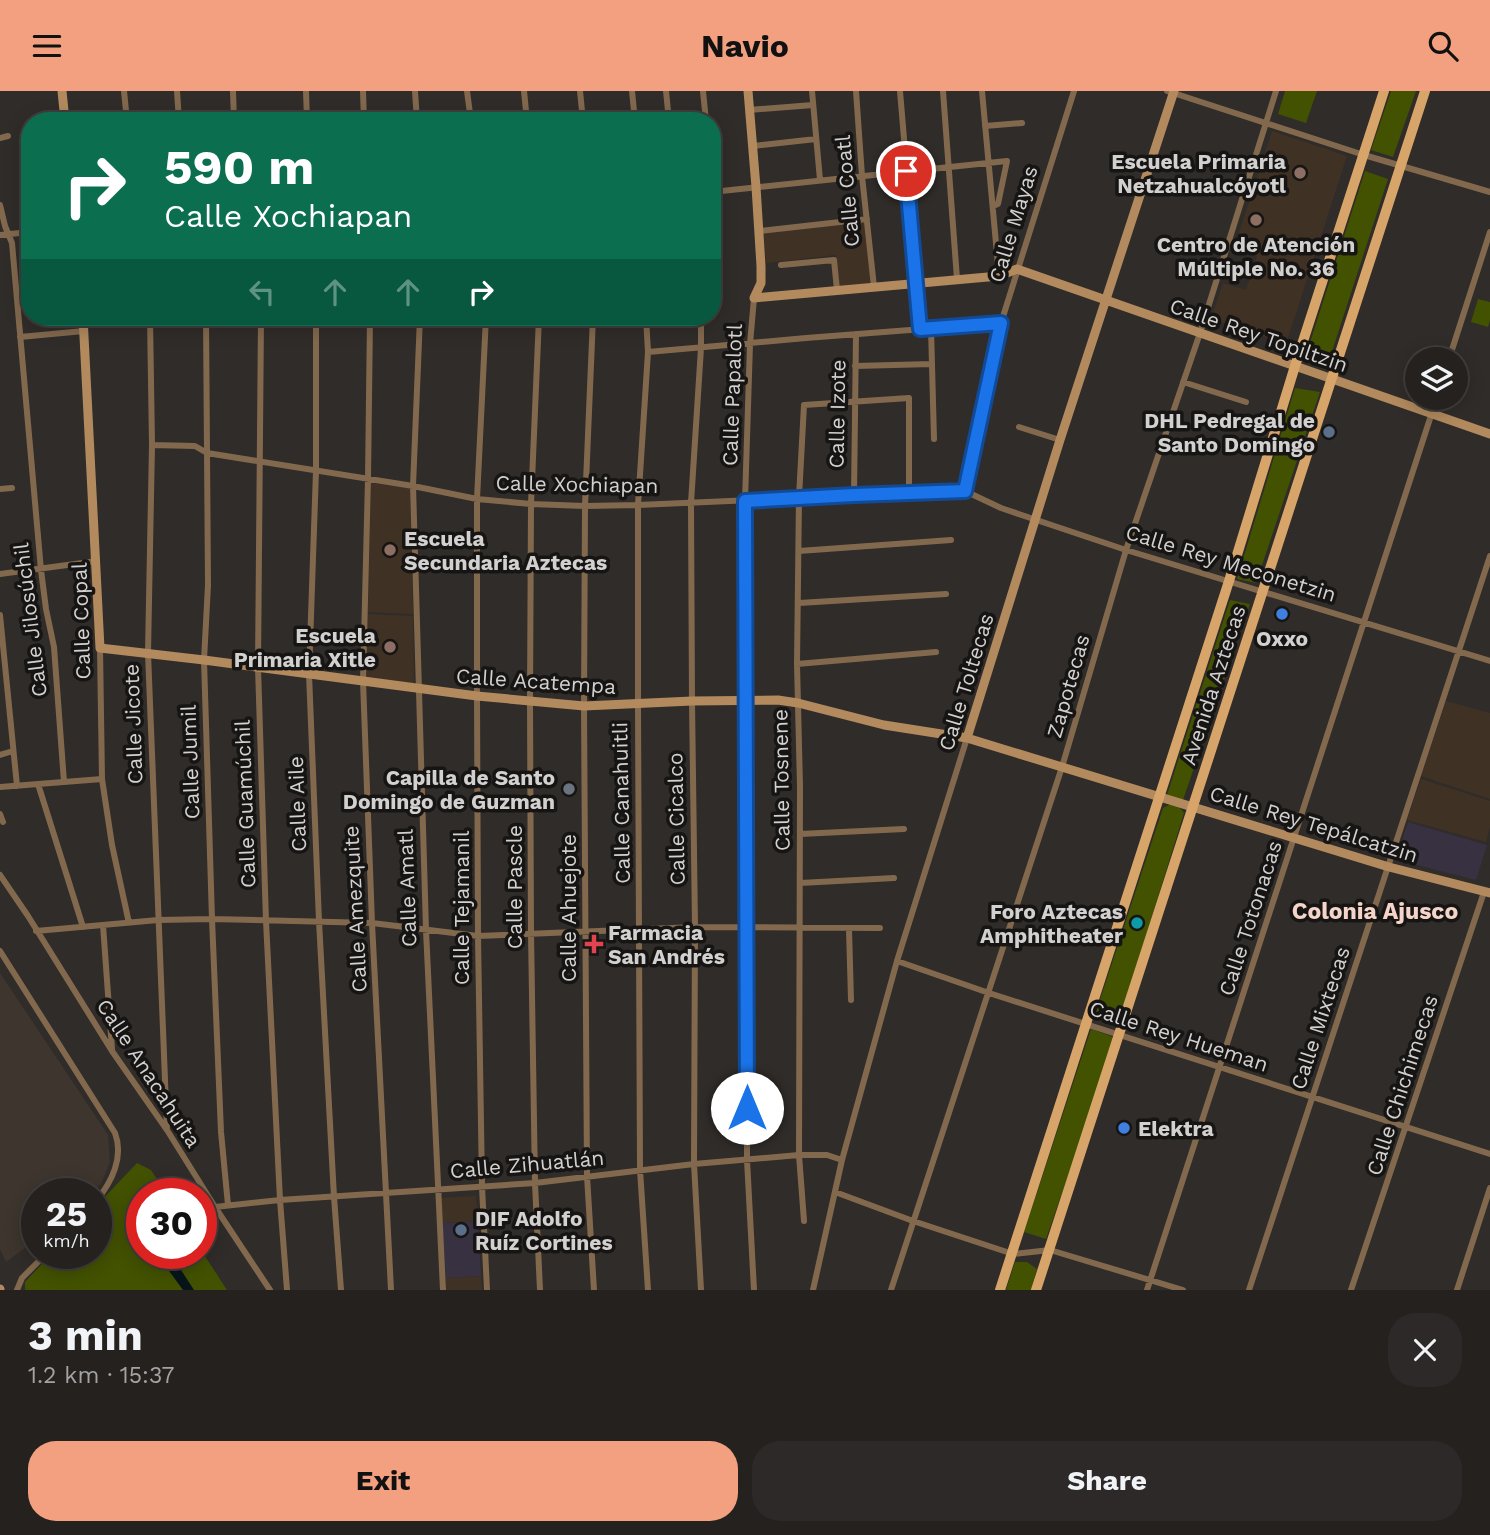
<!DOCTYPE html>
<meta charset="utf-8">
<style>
:root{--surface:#24211f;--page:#2c2928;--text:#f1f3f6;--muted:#a3a3a4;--line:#413e3d;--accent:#f3a081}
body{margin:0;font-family:"Work Sans",sans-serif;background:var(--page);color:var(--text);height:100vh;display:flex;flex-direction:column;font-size:26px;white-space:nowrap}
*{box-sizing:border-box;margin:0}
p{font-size:23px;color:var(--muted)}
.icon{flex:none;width:38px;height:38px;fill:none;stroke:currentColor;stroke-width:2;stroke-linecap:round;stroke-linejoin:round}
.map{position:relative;height:1199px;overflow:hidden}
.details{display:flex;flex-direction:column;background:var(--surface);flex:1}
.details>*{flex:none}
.hud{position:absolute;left:21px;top:21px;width:700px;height:214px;border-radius:28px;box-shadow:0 4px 18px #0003,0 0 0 2px var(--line);background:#0b6e4f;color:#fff;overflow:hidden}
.controls{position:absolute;left:1405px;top:256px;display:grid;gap:14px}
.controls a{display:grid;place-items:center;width:63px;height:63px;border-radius:50%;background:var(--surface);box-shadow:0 4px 18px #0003,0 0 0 2px var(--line);font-size:35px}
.speed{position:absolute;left:21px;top:1087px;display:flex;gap:14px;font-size:35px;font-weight:700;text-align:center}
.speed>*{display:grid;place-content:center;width:91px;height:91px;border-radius:50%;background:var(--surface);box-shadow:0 4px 18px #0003,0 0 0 2px var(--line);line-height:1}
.speed small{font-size:18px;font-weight:400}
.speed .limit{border:10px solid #d22;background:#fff;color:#111}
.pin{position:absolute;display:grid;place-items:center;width:60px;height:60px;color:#fff;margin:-30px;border:4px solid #fff;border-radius:50%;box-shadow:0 2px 7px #0007}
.me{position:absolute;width:77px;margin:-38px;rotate:0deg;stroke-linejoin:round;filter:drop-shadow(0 0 5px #0008)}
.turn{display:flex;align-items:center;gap:24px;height:147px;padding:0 28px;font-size:32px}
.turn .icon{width:91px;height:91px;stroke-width:2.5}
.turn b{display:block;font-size:49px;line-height:60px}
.lanes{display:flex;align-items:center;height:66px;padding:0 28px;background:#0003;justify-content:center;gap:35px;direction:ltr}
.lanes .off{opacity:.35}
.round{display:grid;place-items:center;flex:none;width:74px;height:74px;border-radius:28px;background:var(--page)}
.headline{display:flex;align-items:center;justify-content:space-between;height:119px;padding:0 28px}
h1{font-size:42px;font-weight:700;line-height:52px}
.button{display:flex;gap:14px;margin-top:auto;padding:14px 28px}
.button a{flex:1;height:80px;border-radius:28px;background:var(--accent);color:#111;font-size:28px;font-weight:700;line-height:80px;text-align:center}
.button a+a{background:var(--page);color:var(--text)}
header{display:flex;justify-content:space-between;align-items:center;height:91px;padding:0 28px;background:var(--accent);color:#111;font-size:32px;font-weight:700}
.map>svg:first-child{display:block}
</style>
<header><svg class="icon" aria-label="menu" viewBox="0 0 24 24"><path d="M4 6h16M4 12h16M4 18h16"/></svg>Navio<svg class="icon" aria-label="search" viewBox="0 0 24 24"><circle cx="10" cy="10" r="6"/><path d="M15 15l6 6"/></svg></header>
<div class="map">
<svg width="1490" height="1199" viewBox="0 0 1490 1199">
<rect width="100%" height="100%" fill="#302c29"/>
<!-- built -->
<path fill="#3d352e" d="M0 882 108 1044 110 1071 101 1093 91 1102H37V1148L6 1171 0 1158Z"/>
<!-- education -->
<path fill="#403125" d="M1272 40 1347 65 1318 155 1316 154 1313 163 1315 164 1286 253 1211 228 1223 192 1246 199 1257 165 1234 157Z
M864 131 871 193 839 196 836 164 766 172 763 142Z
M371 392 410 397 413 523 368 521Z
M367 523 413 525 414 593 366 588Z
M1446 610 1490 622V708L1421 685Z
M1421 688 1490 710V736L1486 751 1407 729Z
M476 1105 478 1130 442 1132 441 1107Z
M481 1185 482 1199H446V1187Z"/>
<!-- medical -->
<path fill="#373141" d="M1408 731 1487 754 1476 789 1413 773 1406 764 1402 756 1403 746Z
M478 1130 481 1185 446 1187 442 1132Z"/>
<!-- green -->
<path fill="#425200" d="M1285 0H1317L1306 32 1278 23Z
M1391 0H1416L1393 66 1371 59Z
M1365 80 1388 88 1326 279 1304 270Z
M1478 208 1490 211V229L1488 236 1471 231Z
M1295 297 1320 301 1256 492 1237 488Z
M1230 509 1250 513 1183 709 1166 707Z
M1175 711 1184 722 1118 935 1094 927 1163 717Z
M1091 938 1116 947 1046 1148 1024 1141Z
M137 1072 151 1079 166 1102H142V1162H201V1159L227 1199H25V1191L52 1162H96V1115Z
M1015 1171H1027L1037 1178 1031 1199H1006Z"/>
<!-- water -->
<path fill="#07151b" d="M156 1162H170L194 1199H183Z"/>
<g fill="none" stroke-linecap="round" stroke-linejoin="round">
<!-- street -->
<path stroke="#82694e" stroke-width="6" d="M124 0 127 30
M177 0 179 30
M233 0 234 30
M306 0 307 30
M363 0 364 30
M415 0 417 30
M467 0 471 30
M524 0 527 30
M580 0 583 30
M632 0 635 30
M666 0 669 30
M703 0 706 30
M812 0 820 89
M856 0 862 85 874 196
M900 0 920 238
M943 0 957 188
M982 0 999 185
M1167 0 1364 64 1490 101
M749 19 813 14
M985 35 1022 32
M0 47 8 45
M753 55 816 48
M712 101 1007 70 998 113 993 115
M712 102 717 161
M0 114 5 135 12 152 41 479 46 518 54 556 64 691
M759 140 867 128
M0 144 30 141
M781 174 834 169 837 199
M150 226 152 354 148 562 167 1039
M206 226 208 494 204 569 212 828 221 1041 228 1114
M261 226 258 576 266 830 280 1109 287 1199
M316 226V380L309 583 319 830 334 1106 341 1199
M370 226 368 388 363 590 372 832 391 1199
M420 226 413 395 426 839 443 1199
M486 226 477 408V605L478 845 482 1095 487 1199
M539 226 531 413 530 610 531 842 535 1092 540 1199
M593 226 585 415 584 615 587 1085 594 1199
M646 226 648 261 638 414V613L640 1079 648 1199
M84 230 129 226
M931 237 934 348
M20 246 84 240
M648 261 806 247 1001 232
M1449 268 1490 141
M855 275 932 273
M1183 291 1246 311
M1019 336 1060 349
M152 354 195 355 207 362 413 395 477 408 531 413 585 415 638 414 965 400 1001 417 1126 459 1490 570
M0 398 12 397
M965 400 1001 232 1074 0
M854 404 856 243
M799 460 951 449
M0 483 97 470
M799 512 946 503
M0 524 17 695
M100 557 102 688 112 754 129 832
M797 573 936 561
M0 664 13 660
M38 693 83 836
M0 696 102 688
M0 723 3 731
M800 743 904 738
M0 784 28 825 112 960 167 1039 215 1116 270 1199
M800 792 894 787
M103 834 112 958
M849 838 851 909
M36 840 158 829 212 828 372 832 478 845 695 836 880 837
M0 860 115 1042C124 1066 112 1091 96 1110
M897 870 989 902 1490 1063
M835 1101 913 1130 1013 1163 1050 1159 1183 1199
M215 1116 280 1109 535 1092 694 1073 799 1064H827L842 1069
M804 1130 799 1064 800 695 797 573 799 406 804 314 909 307V402
M17 1199 22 1187 47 1162
M701 1199 694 1073 695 836 692 610 691 412 701 257V226
M754 1199 747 1069V836L745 410 750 253 754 207
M813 1199 842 1069 897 870 967 647
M891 1199 1062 676 1126 459 1200 242 1276 0
M1147 1199 1437 306
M1249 1199 1490 465
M1351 1199 1484 801
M1457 1199 1490 1097"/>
<!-- secondary -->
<path stroke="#b28a5e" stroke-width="9" d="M62 0 65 30
M748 0 756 96 761 175V192L754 207
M754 207 999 185 1017 178 1490 343
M83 226 100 557 204 569 477 605 584 615 692 610 778 609 798 612 884 634 967 647 1389 776 1490 802
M967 647 1060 349 1174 0
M0 1198V1199"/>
<!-- primary -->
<path stroke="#d7a469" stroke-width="10" d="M1000 1199 1229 490 1295 275 1384 0
M1036 1199 1425 0"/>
</g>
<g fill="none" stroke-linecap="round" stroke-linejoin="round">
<defs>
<path id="route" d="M747 1017 745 410 854 404 965 400 1001 232 920 238 906 80"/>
</defs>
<!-- route casing -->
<use href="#route" stroke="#114b97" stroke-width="18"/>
<!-- route -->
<use href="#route" stroke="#1a73e8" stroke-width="12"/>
</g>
<!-- markers -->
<g fill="#8d6e63" stroke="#161513" stroke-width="2.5">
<circle cx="1300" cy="82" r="7"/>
<circle cx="1256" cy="129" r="7"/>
<circle cx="390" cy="459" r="7"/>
<circle cx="390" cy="556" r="7"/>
</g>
<g fill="#5c6f8a" stroke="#161513" stroke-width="2.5">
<circle cx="1329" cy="341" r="7"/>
<circle cx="461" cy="1139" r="7"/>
</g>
<g fill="#3f7fe0" stroke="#161513" stroke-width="2.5">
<circle cx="1282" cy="523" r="7"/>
<circle cx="1124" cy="1037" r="7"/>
</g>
<circle fill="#6b7280" stroke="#161513" stroke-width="2.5" cx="569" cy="698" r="7"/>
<circle fill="#0f9aa8" stroke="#161513" stroke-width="2.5" cx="1137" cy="832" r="7"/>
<path fill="#e0444e" stroke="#161513" stroke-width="2.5" d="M590.5 842.5h7v7h7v7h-7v7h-7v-7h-7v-7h7z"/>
<g text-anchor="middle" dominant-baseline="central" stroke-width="7" stroke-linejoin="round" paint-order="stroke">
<!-- poi labels -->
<g font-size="21" font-weight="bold" fill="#d3d1cf" stroke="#161513" text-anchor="end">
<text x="1286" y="70">Escuela Primaria<tspan x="1286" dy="24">Netzahualcóyotl</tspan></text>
<text x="1256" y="153" text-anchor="middle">Centro de Atención<tspan x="1256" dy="24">Múltiple No. 36</tspan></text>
<text x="1315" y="329">DHL Pedregal de<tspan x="1315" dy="24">Santo Domingo</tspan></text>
<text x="404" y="447" text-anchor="start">Escuela<tspan x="404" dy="24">Secundaria Aztecas</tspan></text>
<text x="376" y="544">Escuela<tspan x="376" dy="24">Primaria Xitle</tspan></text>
<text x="1282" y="547" text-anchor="middle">Oxxo</text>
<text x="555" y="686">Capilla de Santo<tspan x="555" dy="24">Domingo de Guzman</tspan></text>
<text x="1123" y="820">Foro Aztecas<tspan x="1123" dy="24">Amphitheater</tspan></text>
<text x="608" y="841" text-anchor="start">Farmacia<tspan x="608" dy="24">San Andrés</tspan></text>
<text x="1138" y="1037" text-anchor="start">Elektra</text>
<text x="475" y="1127" text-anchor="start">DIF Adolfo<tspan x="475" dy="24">Ruíz Cortines</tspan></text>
</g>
<!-- street labels -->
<g font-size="21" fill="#d3d1cf" stroke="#161513">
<text transform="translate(847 100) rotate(-95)">Calle Coatl</text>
<text transform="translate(1013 133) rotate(-73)">Calle Mayas</text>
<text transform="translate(1259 244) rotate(19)">Calle Rey Topiltzin</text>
<text transform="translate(732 304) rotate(-88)">Calle Papalotl</text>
<text transform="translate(837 323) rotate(-89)">Calle Izote</text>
<text transform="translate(577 393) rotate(1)">Calle Xochiapan</text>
<text transform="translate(1231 472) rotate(17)">Calle Rey Meconetzin</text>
<text transform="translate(30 529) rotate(-97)">Calle Jilosúchil</text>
<text transform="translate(81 530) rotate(-92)">Calle Copal</text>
<text transform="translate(536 590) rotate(4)">Calle Acatempa</text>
<text transform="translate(966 591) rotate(-73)">Calle Toltecas</text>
<text transform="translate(1213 594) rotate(-72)">Avenida Aztecas</text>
<text transform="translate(1068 595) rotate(-74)">Zapotecas</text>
<text transform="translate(133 633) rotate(-92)">Calle Jicote</text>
<text transform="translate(190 671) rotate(-92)">Calle Jumil</text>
<text transform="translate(781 689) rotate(-91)">Calle Tosnene</text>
<text transform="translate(621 712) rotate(-91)">Calle Canahuitli</text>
<text transform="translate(245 713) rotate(-92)">Calle Guamúchil</text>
<text transform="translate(297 713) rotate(-92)">Calle Aile</text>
<text transform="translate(676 728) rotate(-91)">Calle Cicalco</text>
<text transform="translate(1314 733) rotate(17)">Calle Rey Tepálcatzin</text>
<text transform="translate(514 796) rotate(-90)">Calle Pascle</text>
<text transform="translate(407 797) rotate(-92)">Calle Amatl</text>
<text transform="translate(461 817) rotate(-90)">Calle Tejamanil</text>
<text transform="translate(568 817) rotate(-90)">Calle Ahuejote</text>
<text transform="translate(355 818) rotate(-93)">Calle Amezquite</text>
<text transform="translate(1250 827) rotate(-72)">Calle Totonacas</text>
<text transform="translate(1320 927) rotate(-72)">Calle Mixtecas</text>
<text transform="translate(1179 945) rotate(18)">Calle Rey Hueman</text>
<text transform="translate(149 982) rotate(57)">Calle Anacahuita</text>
<text transform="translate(1402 994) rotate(-72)">Calle Chichimecas</text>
<text transform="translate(527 1073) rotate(-5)">Calle Zihuatlán</text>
</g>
<!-- neighbourhood labels -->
<g font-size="23" font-weight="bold" fill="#f5d5c9" stroke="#161513">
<text x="1375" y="820">Colonia Ajusco</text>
</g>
</g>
</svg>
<div class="controls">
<a><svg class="icon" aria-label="layers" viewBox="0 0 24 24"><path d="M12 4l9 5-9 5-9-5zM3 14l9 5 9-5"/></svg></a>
</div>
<div class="speed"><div>25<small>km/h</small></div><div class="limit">30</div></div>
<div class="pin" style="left:906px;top:80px;background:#d93025"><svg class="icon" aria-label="arrive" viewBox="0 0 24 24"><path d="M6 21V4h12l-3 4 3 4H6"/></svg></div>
<svg class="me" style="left:747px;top:1017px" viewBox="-20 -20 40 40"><circle r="19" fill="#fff"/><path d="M0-13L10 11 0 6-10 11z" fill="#1a73e8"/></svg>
<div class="hud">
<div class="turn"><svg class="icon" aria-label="right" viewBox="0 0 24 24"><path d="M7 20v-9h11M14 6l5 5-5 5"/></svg><div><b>590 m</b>Calle Xochiapan</div></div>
<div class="lanes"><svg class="icon off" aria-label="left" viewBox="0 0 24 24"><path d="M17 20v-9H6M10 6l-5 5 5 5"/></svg><svg class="icon off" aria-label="ahead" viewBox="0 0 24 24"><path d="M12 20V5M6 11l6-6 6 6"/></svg><svg class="icon off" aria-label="ahead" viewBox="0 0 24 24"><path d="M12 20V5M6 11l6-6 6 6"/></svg><svg class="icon" aria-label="right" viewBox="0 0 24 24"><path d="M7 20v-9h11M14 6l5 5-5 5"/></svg></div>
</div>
</div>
<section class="details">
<div class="headline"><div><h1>3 min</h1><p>1.2 km · 15:37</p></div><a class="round"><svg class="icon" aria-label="close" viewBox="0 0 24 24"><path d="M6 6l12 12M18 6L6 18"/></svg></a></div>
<div class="button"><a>Exit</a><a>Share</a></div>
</section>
